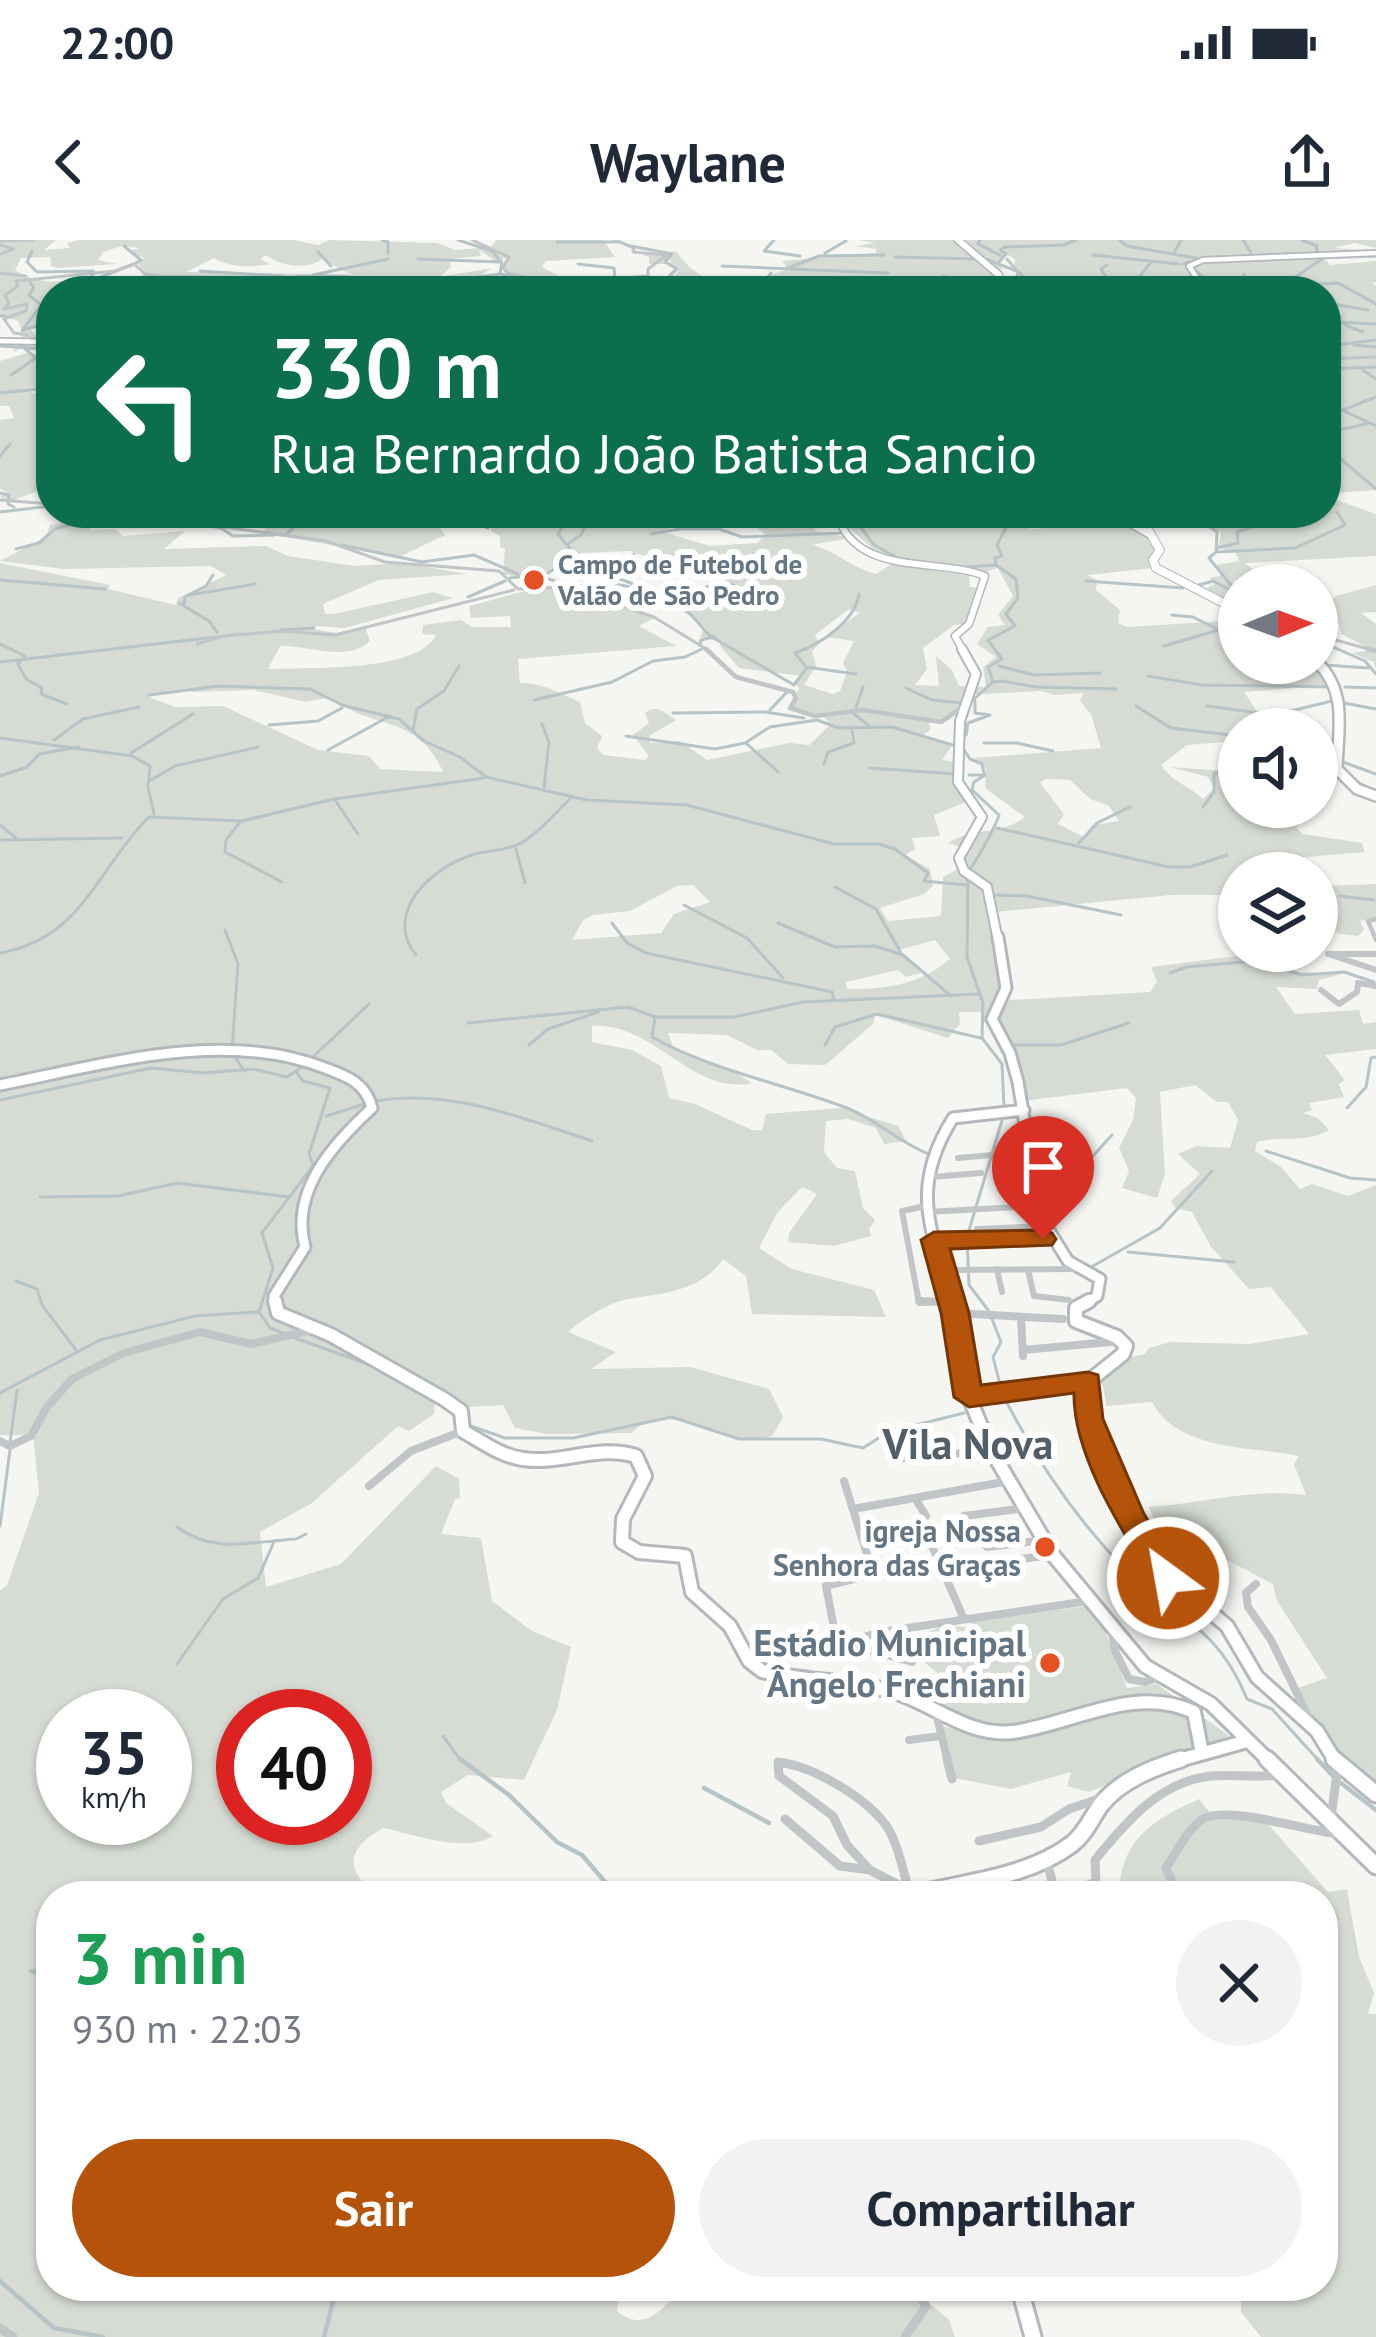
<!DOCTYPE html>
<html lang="pt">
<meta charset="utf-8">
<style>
:root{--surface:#fff;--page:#f2f2f3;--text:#1f2937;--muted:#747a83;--accent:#b45309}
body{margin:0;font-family:"PT Sans",sans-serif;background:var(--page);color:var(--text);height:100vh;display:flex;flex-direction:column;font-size:45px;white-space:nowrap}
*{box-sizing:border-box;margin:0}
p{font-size:39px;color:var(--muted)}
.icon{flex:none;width:66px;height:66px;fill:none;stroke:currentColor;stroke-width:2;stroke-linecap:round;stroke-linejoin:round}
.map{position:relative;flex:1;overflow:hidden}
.side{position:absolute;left:36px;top:1641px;width:1302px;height:420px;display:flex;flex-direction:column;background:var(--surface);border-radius:48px;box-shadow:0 3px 9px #0004}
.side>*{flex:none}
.guide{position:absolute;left:36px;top:36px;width:1305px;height:252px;border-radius:48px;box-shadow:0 3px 9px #0004;background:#0b6e4f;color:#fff;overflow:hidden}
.needle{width:78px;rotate:89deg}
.fabs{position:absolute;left:1218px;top:324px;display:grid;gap:24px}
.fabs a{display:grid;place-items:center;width:120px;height:120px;border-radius:50%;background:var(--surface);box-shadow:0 3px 9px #0004;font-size:60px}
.speed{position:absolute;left:36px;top:1449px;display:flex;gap:24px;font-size:60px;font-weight:700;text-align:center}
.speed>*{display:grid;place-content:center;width:156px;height:156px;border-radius:50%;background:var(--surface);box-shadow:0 3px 9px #0004;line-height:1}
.speed small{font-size:30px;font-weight:400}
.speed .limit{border:18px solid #d22;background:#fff;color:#111}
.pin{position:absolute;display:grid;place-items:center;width:102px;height:102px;color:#fff;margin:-123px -51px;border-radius:50% 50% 50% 0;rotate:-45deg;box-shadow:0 0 12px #0007}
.pin .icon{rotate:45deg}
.me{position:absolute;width:132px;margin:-66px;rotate:328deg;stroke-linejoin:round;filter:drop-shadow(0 0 9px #0008)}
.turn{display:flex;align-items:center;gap:42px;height:252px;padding:0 36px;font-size:54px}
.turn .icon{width:156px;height:156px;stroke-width:2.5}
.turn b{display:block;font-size:84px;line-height:102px}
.round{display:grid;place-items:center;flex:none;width:126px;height:126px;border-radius:63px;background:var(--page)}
.headline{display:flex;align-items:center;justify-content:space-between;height:204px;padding:0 36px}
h1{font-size:72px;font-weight:600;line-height:90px;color:#1e9e55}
.action{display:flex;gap:24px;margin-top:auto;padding:24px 36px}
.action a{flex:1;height:138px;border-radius:72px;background:var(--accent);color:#fff;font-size:48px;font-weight:600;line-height:138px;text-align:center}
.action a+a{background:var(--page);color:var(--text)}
.status{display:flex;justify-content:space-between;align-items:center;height:84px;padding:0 60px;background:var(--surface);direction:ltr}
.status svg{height:33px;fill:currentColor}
header{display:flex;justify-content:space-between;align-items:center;height:156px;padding:0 36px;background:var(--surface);font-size:54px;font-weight:600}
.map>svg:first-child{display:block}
</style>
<div class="status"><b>22:00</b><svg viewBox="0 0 49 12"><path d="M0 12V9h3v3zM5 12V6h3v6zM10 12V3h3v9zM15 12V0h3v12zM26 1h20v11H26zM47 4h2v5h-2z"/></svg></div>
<header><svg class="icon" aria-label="back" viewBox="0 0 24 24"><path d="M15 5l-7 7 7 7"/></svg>Waylane<svg class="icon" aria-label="share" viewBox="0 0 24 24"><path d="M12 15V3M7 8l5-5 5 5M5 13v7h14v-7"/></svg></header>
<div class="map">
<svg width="1376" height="2097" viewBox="0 0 1376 2097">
<rect width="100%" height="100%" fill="#f5f6f2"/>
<!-- green -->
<path fill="#d6dcd3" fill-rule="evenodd" d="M0 0H56L44 10 70 8 67 3 78 0H293L318 5 330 0 437 3 456 10 491 7 496 0H603L615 17 546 21 542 27 559 36C542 45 517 42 502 29L509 17 497 22 479 10 481 16 449 19 451 27 439 37 492 28 479 36 483 41 568 51H94L146 34 138 24 144 18 126 11 141 8 122 6 103 12 98 20 117 24 57 28 51 26 50 17 21 18 15 30C31 41 52 44 76 40L77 46 51 51V84L30 89 41 100 13 112 23 94 18 81 0 75ZM266 15C283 28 310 29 322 19L352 35 186 32 214 18C228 27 251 28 270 24L260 19Z
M858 0H1376V8L1355 3 1333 8 1376 11V18L1325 19 1330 25 1376 21V42L1372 43 1376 46V250L1326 254V51H1242L1254 43 1200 40 1194 50 1203 51H1015L1014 45 1025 42 1014 26 1015 19 1003 13 1004 18 993 22 1004 29 993 31 998 36 994 51H795L783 39 767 41 766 49 758 51H700L691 48 692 43 673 37 679 31 670 25 671 18 666 24H649V17L642 15 676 11C709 57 743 44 788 29L782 21 876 13V9L855 6 875 3Z
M27 113 51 119V146L27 152 48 154 51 159V254L39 251 7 262 0 256 8 253 0 249V180L14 178 9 166H0V121Z
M1326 256 1376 274V316L1245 323 1253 330 1232 342 1240 345 1239 367 1208 353 1207 348 1217 343 1209 338 1224 335 1217 325 1239 321 1235 312 1218 308 1221 293 1205 283 1315 277 1314 273H1326Z
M296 273H391L386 279 418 287 437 284 445 295 399 317 263 293 271 280Z
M476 273H794L816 283 815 291 850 298 812 305C837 311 851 328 876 334L890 325 844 283 850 278 847 273H960L972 286 989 283 997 288 1005 286 1004 280 1021 277 1017 284 1031 289 1134 283 1157 310 1154 328 1087 335 1097 340 1096 350 1120 370 1118 383 1127 387 1239 380V386L1220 391 1239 392V423H1314L1334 445 1244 452 1269 489H1239V501L1187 505 1161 525C1172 542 1190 546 1203 559L1214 548 1208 537 1170 527 1239 532V567H1275L1302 581 1296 588 1303 594 1362 603 1365 612 1296 618 1305 633H1239V654L1233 655H1171L995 672C1000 703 1021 738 993 761L1150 752 1157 742 1151 727 1253 714 1299 732 1342 734 1319 740 1317 749 1276 747 1295 774 1359 770 1363 784 1376 782V809L1325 815 1345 840 1339 844 1344 857 1309 863 1312 870 1303 873 1318 878 1329 890C1307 904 1280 895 1257 902L1255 911 1281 927 1300 949 1312 944 1348 956 1376 945V1551L1350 1535 1295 1449 1327 1438 1277 1361 1273 1344 1196 1304 1189 1303 1180 1313 1160 1293 1149 1267C1204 1263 1251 1248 1306 1255L1294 1224 1299 1216C1252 1206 1179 1212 1152 1162L1106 1166 1103 1145 1094 1137 1112 1121 1145 1114 1149 1108 1170 1102 1250 1104 1309 1094 1271 1047 1249 1049 1211 1007 1192 972 1175 968 1171 961 1200 934 1178 914 1196 906 1230 908 1238 880 1228 862H1217L1195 845 1160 852 1165 934 1157 958 1122 948 1129 931 1119 908 1133 880 1136 858 1127 848 1023 861 1013 805 994 781 981 783V772H959L960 784 948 798 875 775 873 784 825 825 788 824 771 810H757L727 795 668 793 674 809 728 828 752 843C692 856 654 782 592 786V802L632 810 661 826 669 858 695 864 752 890H762L766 874 841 868 898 886 906 901 884 904 876 888 848 879 826 881 824 912 837 928 855 931 863 968 875 980 869 989 871 996 834 1006 788 1002 789 993 817 954 802 947 777 973 759 1008 792 1029 874 1050 886 1077 752 1074 746 1036 723 1019C700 1052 663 1053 628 1059 607 1063 583 1079 568 1092L616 1112 591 1129 690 1127 769 1149 783 1177 773 1195C731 1217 670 1152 632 1193L548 1194 515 1188 503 1165 469 1167 436 1152 434 1174 409 1191 398 1186 312 1263 260 1292 266 1347 341 1324 436 1226 459 1239 460 1258 455 1259 441 1294 481 1298 492 1361 532 1391 571 1407 557 1470 524 1540 468 1535 441 1552 446 1563 493 1596C465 1614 414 1594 383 1588 347 1608 342 1631 380 1656H51V2046H620L617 2071C648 2096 664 2063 687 2046H909L949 2080 955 2097H0V1351L7 1345 39 1253 33 1195H0V323L110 345 108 349 176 365 178 358 226 335 211 326 64 329 0 321 46 297 50 285 113 274 89 290 115 289 123 296 185 291 164 309 266 306 288 316 355 326 404 323 467 334 379 340 323 364 325 374H334L433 352 453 358 345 388 315 386 313 389 337 393 365 387 370 401C346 423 309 405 280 406L268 429C309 427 417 433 436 395L422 394 423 385 461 380 472 387H511L510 376 471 378 469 366C485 362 532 348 543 348 568 347 629 369 654 378L639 386 676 406 518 419 520 443C544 443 558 453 580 462L585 483 602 496 597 508 603 515 645 520 649 516 633 495 649 483 645 473C657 463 666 474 676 480L649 496 650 503 680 501 707 520 789 503 809 505 831 484 822 476 789 469 799 448 794 442 803 436 739 428 719 405 724 402 700 397 705 387 681 370 680 355 662 347 680 349 691 344 704 348 720 341 721 335 735 325 672 316 655 320 630 311 582 313 543 335 548 344 529 347 522 338 503 334 505 309 500 307V296L491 291V285L479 283ZM714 277 755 286 766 295 757 303 710 306 663 292 683 280ZM998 328 1013 356 998 375 1005 385 988 387 977 404 996 417 983 427 986 447 959 446 952 430 936 416 939 446 915 445 927 429 923 408 954 385 970 384 984 348 970 347 969 337ZM849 369 859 373 827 397 854 401 843 423 847 431 840 451 833 454 804 445 816 426 812 411 819 404 815 395ZM189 448 192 452 254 450 306 462 330 457C374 492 416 472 443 532L380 529 369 516 318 510 223 466 175 467 149 457ZM1041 451 1055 455 1084 453 1080 461 1091 474 1101 508 974 518 986 528 985 548 1025 577C1003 595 971 587 949 603L960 607V628L943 637 941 676 888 681 880 668 924 654 933 646 930 629 905 615 915 609 912 598 940 596 934 575 966 562 955 522 942 520 952 506 923 495 930 490 929 482C951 486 958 474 966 455ZM1045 539 1070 540 1090 559 1109 566 1119 581 1092 585 1084 597 1058 584 1064 574 1040 543ZM693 645 710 662 674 674 661 693 572 700 583 680 593 675 630 671 677 646ZM935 700 950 719C919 745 887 749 847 749L846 742 898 730 906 737 921 733 899 710ZM63 1476H165V1578H63ZM243 1476H345V1578H243Z
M1376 345V372L1361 373 1376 384V430L1374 422 1352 413 1372 410 1341 394 1339 384 1320 366 1336 356Z
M1376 644V678L1360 681 1364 690 1358 696 1340 694 1318 683 1317 646Z
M1087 1366 1102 1383 1127 1448 1157 1444 1228 1495 1227 1502 1190 1511 1089 1552 1067 1546 1071 1532 1011 1549 954 1538 941 1486 1002 1499 1023 1494 988 1490 931 1464 939 1434 915 1415C922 1383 945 1386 972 1387L971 1381Z
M1199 1559 1214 1578 1261 1576 1328 1652 1347 1649 1359 1717 1374 1753 1368 1774H1376V2097H1261L1241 2072 1242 2046H1323V1656H1119C1120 1599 1153 1580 1199 1559Z"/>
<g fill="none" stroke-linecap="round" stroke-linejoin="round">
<!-- stream-far1 -->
<path stroke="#b6c3c7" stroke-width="3" d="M382 0 388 2V13
M458 0 492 11 502 23 500 33
M774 0 764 11 800 16
M980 0 978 4 1000 15
M1119 0 1127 6 1196 18
M1243 0 1251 13
M1302 0 1317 6 1316 15
M557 2H619
M124 6 141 20 136 23
M631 6 672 14 665 22 677 29 670 35 676 39
M32 11 27 22 37 32 93 31
M1175 11 1181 0
M318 12 331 26
M825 13 846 1
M1093 15 1179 24
M895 17 976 19
M1225 17 1289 14
M418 19 501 22
M986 19 1019 32 1028 43 1013 49 1020 51
M998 23 1006 14 1000 10 1005 7 1064 5 1076 0
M578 24 614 28 615 38
M1183 24 1198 20
M722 26 888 33
M1191 26 1214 47
M788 28 819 16 884 15
M200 31 282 36
M313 35 388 19
M1141 35 1150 23
M298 36H348
M943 36 959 41 967 51
M1297 36 1322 19
M637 38 680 41
M93 40 134 24
M454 40 501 34 533 41
M400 42 422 44
M1231 44 1250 48 1338 43 1376 64
M747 48 763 43 771 33
M845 48H961
M89 51 99 43 90 39 94 32
M233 51 247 48
M374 51 413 45
M698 51H747
M1070 51 1106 37 1101 29 1107 25
M1208 51 1245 42 1244 34
M1326 63 1368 70
M0 76H5
M1334 82 1376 84
M1345 85 1363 92
M23 90 51 82
M22 91 41 65 29 55 34 48 30 42
M1354 105 1376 107
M0 106 51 109
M1326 106 1376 100
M1326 129 1376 127
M1363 130 1376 139
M11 135 36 118 23 107
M0 153 51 148
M1326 169 1342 170 1376 186
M1343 170 1376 157
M1326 193 1366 184
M1328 208 1376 249
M0 216 10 204
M0 253 9 255 8 264 14 267
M0 272 51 266
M91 273 164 278 221 288 233 296 274 295
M473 273V282L488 288
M850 273 874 305 898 318
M1162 273 1198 279 1217 292 1216 312 1209 318 1239 355
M287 294 308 273
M651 294 680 289H719L742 297 844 293
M569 303 581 295 587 281 611 273
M341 305 422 322 474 315 518 334
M1217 308 1238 303 1237 292 1271 281 1274 274
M16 309 39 303 55 289 100 277
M1216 312 1295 308 1345 285 1337 272
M996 324 995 318 1002 316 997 305 1009 282 1023 278 1018 273
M967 327 996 325 1016 339 1018 358 1006 374 1015 386 988 400 1002 419 988 427 993 442
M546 334 576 316 558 294 568 278 565 273
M510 338 535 335 572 346 620 345 682 356 717 343 734 345 735 354 743 359 739 367
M626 339 671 318
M0 340 105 349
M1086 341 1183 348
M633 344 600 331 634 314
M1199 345 1213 341 1234 352
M190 355 255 344
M468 357 505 341
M676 358 710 396 794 445
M179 363 209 381 217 392
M184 364 185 357 206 346 213 335
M1172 375 1193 377 1215 388
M281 390 314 388
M1317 400 1365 421 1376 434
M0 404 25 416
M700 405 701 400 714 397
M1164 406 1239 384
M22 419 18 424 26 439 42 448 41 454 67 464
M0 422 242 394
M1325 425 1368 428
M999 426 1034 435 1100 433
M856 434 806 427 795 413C819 405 855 382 859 354
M1148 436 1202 445 1331 447
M794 445 806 429
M1345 447 1376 448
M906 448 932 460 962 463
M149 455 219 446 310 449 342 465 399 479 424 501 460 517 486 537 587 560 687 565 834 604H879L895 609 928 633 924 641 966 645
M534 460 612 442 653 421 685 417 702 409
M973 460 993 442 1002 441 1036 447 1116 449
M1344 463 1376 469
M1136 466 1171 488 1239 496
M1207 466 1274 475 1332 461
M856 467 863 447
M770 470 787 452
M673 473 765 472 804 478
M853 473 868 485
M542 484 549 502 544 547
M269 485 318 481 342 468
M413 490 417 469 444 451 459 426
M966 495 968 483 990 475 975 473V461
M626 496 715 509 745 503 770 487 817 480 839 488 892 487 956 506
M0 498 132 516 150 526 148 547 154 574
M54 500 83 479 139 467
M984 503H1017L1053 511
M747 504 778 532
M962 507 970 519 982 524 984 533
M328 510 390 476
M1317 512 1331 519
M131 513 193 474
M1340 521 1376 534
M824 524 828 512 854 503 852 490
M870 528 955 534
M1317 534 1336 537
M969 535H983
M0 536 27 527 39 514 79 507
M151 540 175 526 258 507
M1357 542 1375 551
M335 560 358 594
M1203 567 1214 552V533L1239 532
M240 582 226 600 225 612 282 642
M0 585 17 599
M997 588 1169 627H1190L1227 615
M0 600 122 598
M1079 603 1097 583 1130 567
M516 609 525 643
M970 629C975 623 998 582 999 575L972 550 974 542 985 535
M968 637 967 717 983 763 982 798 1002 824 1004 867
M835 647 876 669 901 713
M993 655 1027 656 1121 675
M1340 656 1374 660
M684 665 747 698 783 738
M612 683 627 703 646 713 832 752 834 760
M778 683 835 707 875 706 903 715 951 756
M225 690 238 724 232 810
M0 713C83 698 95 631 149 577L242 581 334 559 484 538
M416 715C382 673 432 626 475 614 491 610 506 611 521 603 540 592 554 574 570 559
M1170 733 1186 727 1256 721 1302 735 1344 732 1374 742
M655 778 652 797C713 831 782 843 847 868 877 880 899 903 929 914
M468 783 628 767 655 777H734L803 762 979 754
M529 805 548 789 598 772
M825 805 835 787 877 774 981 798
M1011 805H1061L1129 783
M234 815 244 831
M313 817 369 764
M0 860 151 828 205 833 253 829 287 837 305 825
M376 861C450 848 522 878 592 901
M1347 868 1366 847 1371 818 1376 817
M326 876 368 863
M1266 911 1350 938 1376 940
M1035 913 1054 918
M1064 919 1092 917 1112 895
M40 957 118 956 177 943 289 957
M1128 1012 1234 1022
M1093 1026 1160 988 1212 931
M16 1041 37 1049 42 1065 76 1110
M988 1070 969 1045 967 997 1003 877
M992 1079 1001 1102 993 1117 1001 1148
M283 1093 270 1088 259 1072 273 1028 262 993 313 926 309 914 330 848 303 841 297 833
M295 1098 376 1127
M0 1153 100 1100 195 1076 257 1072
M1004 1157C1035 1218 1074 1276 1122 1326 1173 1379 1216 1382 1247 1459L1272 1469 1320 1522
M468 1185 505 1198H573L672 1177 739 1199H821L863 1208 888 1192 964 1173
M10 1203 17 1150
M0 1286 10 1210
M177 1287C215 1315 253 1301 296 1299L306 1294
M177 1424 223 1359 258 1338 274 1302
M443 1496 462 1522"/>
<!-- stream -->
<path stroke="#b6c3c7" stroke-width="4.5" d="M460 1519 509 1555 557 1602 582 1615 617 1656
M1317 1519 1334 1537
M1341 1543 1376 1570
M704 1548 769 1583
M31 1731 51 1736
M0 2041 54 2088 103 2097
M324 2097 337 2046"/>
<defs>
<path id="secondary-far5" d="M1192 51 1197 38 1189 26 1203 20 1376 13
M0 101 51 102"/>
<path id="secondary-far4" d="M837 273C854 338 939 317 985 336L969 384 955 396 964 412
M1112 273 1152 296"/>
<path id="secondary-far3" d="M962 409 976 434 960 481 958 542 982 577 959 618 964 631 987 647 998 700"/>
<path id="secondary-far2" d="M998 697 1006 748 992 779 1010 813 1018 842 1040 976 1068 1021 1100 1039 1097 1056 1084 1064
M0 845C102 825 224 788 325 828 347 836 366 843 372 868 333 904 290 951 305 1007L274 1056 276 1064
M952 1064C932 989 908 950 953 878L1024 870"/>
<path id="secondary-far1" d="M275 1061 278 1073 331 1095 444 1159 461 1171 463 1191C482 1202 501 1216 523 1219 562 1225 597 1204 636 1216L645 1236 623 1279 622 1302 639 1312 685 1316 692 1352 730 1386 749 1421 762 1431C807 1443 855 1439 900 1454 937 1467 971 1497 1013 1492 1073 1484 1134 1444 1194 1472L1202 1513
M952 1061 969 1157 991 1210 1053 1315 1145 1426 1211 1464 1270 1522
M1089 1061 1076 1068V1081L1117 1097 1126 1106 1123 1114 1088 1142V1179L1130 1276 1160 1329 1227 1386 1257 1437 1317 1491 1336 1522
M1172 1522 1247 1501"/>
<path id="secondary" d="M1267 1519 1376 1626
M1334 1519 1376 1554
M910 1656C963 1642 1027 1638 1072 1604 1085 1594 1091 1579 1100 1566 1119 1541 1152 1528 1181 1519
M1019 2046 1033 2097"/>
<path id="primary-far2" d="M958 0 999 35 996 51"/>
<path id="primary-far1" d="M1122 273 1146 286 1160 310 1153 320 1156 328 1239 371"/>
<path id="primary" d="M1317 422C1348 452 1338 489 1337 529L1357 549 1376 556"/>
</defs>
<!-- secondary-far5 casing -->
<use href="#secondary-far5" stroke="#b3b8bd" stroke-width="8"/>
<!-- secondary-far4 casing -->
<use href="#secondary-far4" stroke="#b3b8bd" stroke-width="9"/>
<!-- secondary-far3 casing -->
<use href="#secondary-far3" stroke="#b3b8bd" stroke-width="12"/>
<!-- secondary-far2 casing -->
<use href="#secondary-far2" stroke="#b3b8bd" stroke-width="15"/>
<!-- secondary-far1 casing -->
<use href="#secondary-far1" stroke="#b3b8bd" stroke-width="18"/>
<!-- secondary casing -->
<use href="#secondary" stroke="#b3b8bd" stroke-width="21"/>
<!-- primary-far2 casing -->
<use href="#primary-far2" stroke="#b4b8bc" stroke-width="9"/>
<!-- primary-far1 casing -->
<use href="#primary-far1" stroke="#b4b8bc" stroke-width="10"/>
<!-- primary casing -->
<use href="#primary" stroke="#b4b8bc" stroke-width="14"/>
<!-- street-far4 -->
<path stroke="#c1c5c8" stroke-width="3" d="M472 0 509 17 503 27 507 33 542 41
M0 1 33 0
M0 5 13 9 0 14
M0 33 26 36
M642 40 658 44 659 51
M555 43 648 36V29L667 15 633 12 634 8 615 0
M998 46 1016 39 1018 32 1007 19
M539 48 589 51
M27 100V95L14 93 4 79 26 71 27 64 4 69 9 63 5 55 18 46 16 41 115 31 134 24 145 34 158 36 554 43
M1326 119 1376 117
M0 260 51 264
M166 273 202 284 326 301 385 322 499 331 518 349 565 347 654 377 711 412
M1317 395 1376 411
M197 404 224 396 282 391 335 395 514 350"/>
<!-- street-far3 -->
<path stroke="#c1c5c8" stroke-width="4.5" d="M706 409 736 437 793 452 796 458 790 468 815 476 863 470 941 482 965 465
M1368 409 1376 411
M1376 700 1368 681 1376 679"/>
<!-- street-far2 -->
<path stroke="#c1c5c8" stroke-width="6" d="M1328 714 1376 730
M1328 714H1376
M1321 750 1339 764 1357 752 1358 743 1376 746
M958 918 1027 912
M931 937 981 933
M1036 951 1044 921 1060 920
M926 966 902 971 919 1063 952 1062
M927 972 1037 966
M977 989 1047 986
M934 1001 1043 999
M997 1029 1002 1052
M945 1030 1076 1029
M1028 1030 1034 1056 1069 1060"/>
<!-- street-far1 -->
<path stroke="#c1c5c8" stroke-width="8" d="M919 1061 952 1062
M955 1073 1063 1079
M1021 1078 1023 1116
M1023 1110 1121 1101
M973 1156 1085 1142
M0 1201 10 1206 31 1196 47 1167 72 1139 124 1113 200 1092 251 1104 312 1090
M893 1219 987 1211
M369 1246 411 1211 460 1192
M915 1258 926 1276
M853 1269 1009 1241
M964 1276 1025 1268
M928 1297 964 1379
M977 1297 987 1307 1044 1300
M990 1334V1323L1052 1315
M1256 1344 1246 1353 1248 1367 1271 1400 1309 1478
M1112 1392 1115 1411 1129 1439 1145 1442 1159 1437
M837 1404 826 1346 869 1335 872 1330 844 1241
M846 1404 912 1422
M797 1416 881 1392 1088 1361
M936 1473 948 1522
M909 1500 941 1496"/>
<!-- street -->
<path stroke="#c1c5c8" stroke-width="9" d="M947 1519 952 1539
M1331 1578 1338 1526
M785 1579 840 1626 870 1630
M979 1601 1041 1587 1069 1569 1099 1559
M1047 1622 1056 1656
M908 1650 870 1630 847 1605 833 1576 779 1536 778 1522C813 1526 870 1559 889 1590 900 1609 903 1633 910 1653
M1059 1656 1096 1642 1095 1620C1125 1583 1160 1541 1211 1536 1233 1534 1256 1538 1279 1535
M1178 1656 1166 1628C1176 1613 1186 1592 1200 1581 1221 1562 1312 1593 1341 1594
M0 2088 13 2097
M905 2097 926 2066 914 2046"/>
<!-- secondary-far5 -->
<use href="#secondary-far5" stroke="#fff" stroke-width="4.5"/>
<!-- secondary-far4 -->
<use href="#secondary-far4" stroke="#fff" stroke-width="6"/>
<!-- secondary-far3 -->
<use href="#secondary-far3" stroke="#fff" stroke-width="8"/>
<!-- secondary-far2 -->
<use href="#secondary-far2" stroke="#fff" stroke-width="9"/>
<!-- secondary-far1 -->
<use href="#secondary-far1" stroke="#fff" stroke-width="12"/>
<!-- secondary -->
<use href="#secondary" stroke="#fff" stroke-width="15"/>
<!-- primary-far2 -->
<use href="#primary-far2" stroke="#fff" stroke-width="6"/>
<!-- primary-far1 -->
<use href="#primary-far1" stroke="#fff" stroke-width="8"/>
<!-- primary -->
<use href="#primary" stroke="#fff" stroke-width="9"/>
</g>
<!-- route -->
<path fill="#b45309" stroke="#753606" stroke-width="3" d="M1043 990 1052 993 1056 999 1052 1005 950 1009 969 1073 981 1145 1088 1132 1098 1135 1103 1179 1144 1274 1184 1338 1179 1346H1156C1124 1293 1073 1217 1074 1153L969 1167 954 1157 941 1073 921 1000 934 992Z"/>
<!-- markers -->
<g fill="#e55122" stroke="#fff" stroke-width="4.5">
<circle cx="534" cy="340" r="12"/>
<circle cx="1045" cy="1307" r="12"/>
<circle cx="1050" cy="1423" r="12"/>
</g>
<g text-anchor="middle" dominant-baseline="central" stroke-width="12" stroke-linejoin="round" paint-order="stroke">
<!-- far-poi labels -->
<g font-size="27" font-weight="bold" fill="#647583" stroke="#fff" text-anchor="start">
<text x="558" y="324">Campo de Futebol de<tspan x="558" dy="31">Valão de São Pedro</tspan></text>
</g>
<!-- poi labels -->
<g font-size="30" font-weight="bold" fill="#647583" stroke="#fff" text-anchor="end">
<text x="1021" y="1290">igreja Nossa<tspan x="1021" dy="34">Senhora das Graças</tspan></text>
</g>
<!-- near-poi labels -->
<g font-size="36" font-weight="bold" fill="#647583" stroke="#fff" text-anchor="end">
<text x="1026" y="1402">Estádio Municipal<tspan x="1026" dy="41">Ângelo Frechiani</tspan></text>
</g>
<!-- district labels -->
<g font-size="42" font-weight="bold" fill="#525e68" stroke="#fff">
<text x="968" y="1203">Vila Nova</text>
</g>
</g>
</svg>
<div class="fabs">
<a><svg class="needle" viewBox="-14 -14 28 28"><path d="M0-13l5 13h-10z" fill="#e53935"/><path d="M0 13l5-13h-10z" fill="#747a83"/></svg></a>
<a><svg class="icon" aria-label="sound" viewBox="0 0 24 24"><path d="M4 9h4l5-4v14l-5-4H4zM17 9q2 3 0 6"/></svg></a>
<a><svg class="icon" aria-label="layers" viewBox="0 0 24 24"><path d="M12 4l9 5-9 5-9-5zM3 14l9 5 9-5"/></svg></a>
</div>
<div class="speed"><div>35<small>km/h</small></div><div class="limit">40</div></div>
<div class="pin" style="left:1043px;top:999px;background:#d93025"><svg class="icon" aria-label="arrive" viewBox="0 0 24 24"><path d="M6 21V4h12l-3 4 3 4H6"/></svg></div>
<svg class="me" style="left:1168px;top:1338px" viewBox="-20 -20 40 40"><circle r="17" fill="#b45309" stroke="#fff" stroke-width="3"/><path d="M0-11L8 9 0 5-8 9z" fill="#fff"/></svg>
<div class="guide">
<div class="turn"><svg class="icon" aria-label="left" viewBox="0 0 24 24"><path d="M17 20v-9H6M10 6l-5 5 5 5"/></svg><div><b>330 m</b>Rua Bernardo João Batista Sancio</div></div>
</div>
<section class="side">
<div class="headline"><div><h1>3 min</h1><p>930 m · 22:03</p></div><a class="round"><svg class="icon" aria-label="close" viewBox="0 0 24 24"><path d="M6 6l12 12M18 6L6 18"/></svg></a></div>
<div class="action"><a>Sair</a><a>Compartilhar</a></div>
</section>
</div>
